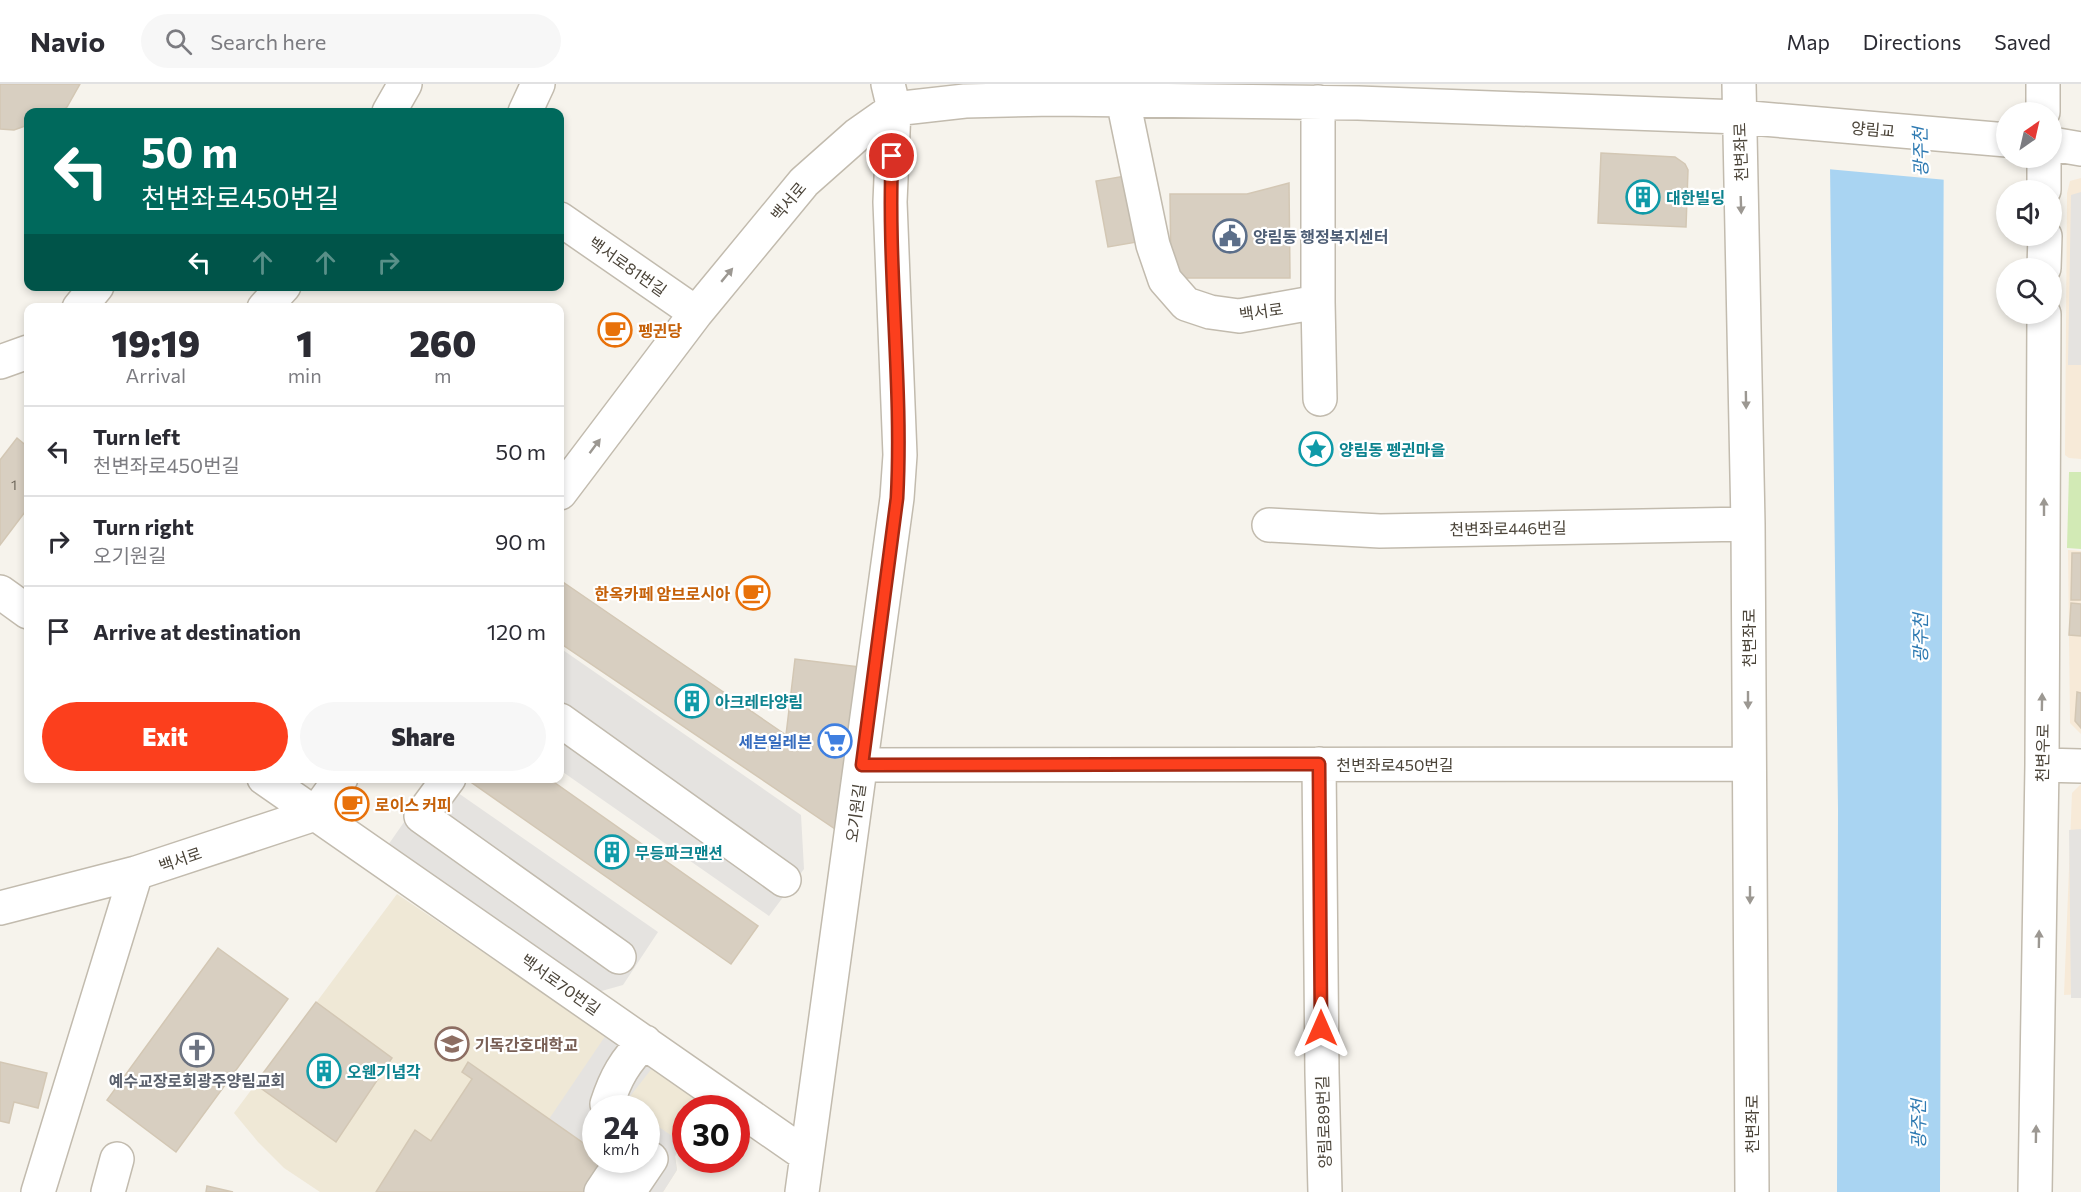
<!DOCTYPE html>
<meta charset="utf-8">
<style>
:root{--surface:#fff;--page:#f7f7f7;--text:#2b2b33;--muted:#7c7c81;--line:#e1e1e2;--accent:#fc3f1d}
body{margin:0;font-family:Commissioner,"Noto Sans KR",sans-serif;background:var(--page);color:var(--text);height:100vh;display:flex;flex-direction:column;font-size:22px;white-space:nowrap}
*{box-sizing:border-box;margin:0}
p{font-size:20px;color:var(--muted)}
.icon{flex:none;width:33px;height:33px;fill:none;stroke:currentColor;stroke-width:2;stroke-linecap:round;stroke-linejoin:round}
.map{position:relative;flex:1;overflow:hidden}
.panel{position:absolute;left:24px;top:219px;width:540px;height:480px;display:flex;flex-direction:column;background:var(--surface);border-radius:12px;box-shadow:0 3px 9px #0003}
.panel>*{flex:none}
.top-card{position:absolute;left:24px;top:24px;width:540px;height:183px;border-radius:12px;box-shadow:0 3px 9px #0003;background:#00695c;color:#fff;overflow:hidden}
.needle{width:39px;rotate:34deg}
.buttons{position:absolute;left:1996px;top:18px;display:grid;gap:12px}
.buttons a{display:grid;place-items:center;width:66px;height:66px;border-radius:50%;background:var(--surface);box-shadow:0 3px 9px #0003;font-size:30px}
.speed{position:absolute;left:582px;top:1011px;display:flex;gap:12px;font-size:30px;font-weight:700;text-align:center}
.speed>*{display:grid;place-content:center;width:78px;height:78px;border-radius:50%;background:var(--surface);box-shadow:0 3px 9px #0003;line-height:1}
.speed small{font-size:15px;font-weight:400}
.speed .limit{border:9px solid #d22;background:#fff;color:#111}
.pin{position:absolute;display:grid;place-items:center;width:51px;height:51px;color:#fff;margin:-26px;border:3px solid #fff;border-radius:50%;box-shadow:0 2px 6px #0007}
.me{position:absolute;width:66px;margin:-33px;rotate:0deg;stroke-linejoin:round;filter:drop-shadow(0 0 4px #0008)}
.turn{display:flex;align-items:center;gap:21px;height:126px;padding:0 18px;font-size:27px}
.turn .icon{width:78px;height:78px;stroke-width:2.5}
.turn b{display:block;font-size:42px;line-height:51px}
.lanes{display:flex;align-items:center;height:57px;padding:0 18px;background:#0003;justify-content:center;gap:30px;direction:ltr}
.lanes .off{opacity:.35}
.eta{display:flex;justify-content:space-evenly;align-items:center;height:102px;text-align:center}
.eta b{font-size:36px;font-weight:800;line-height:42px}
.button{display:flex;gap:12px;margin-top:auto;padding:12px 18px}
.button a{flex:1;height:69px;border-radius:36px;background:var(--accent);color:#fff;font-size:24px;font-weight:800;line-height:69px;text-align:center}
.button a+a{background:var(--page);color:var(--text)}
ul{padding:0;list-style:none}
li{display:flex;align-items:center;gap:18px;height:90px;padding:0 18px;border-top:2px solid var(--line)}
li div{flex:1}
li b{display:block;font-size:22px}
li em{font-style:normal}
header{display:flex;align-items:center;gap:36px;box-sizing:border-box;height:84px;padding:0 30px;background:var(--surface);border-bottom:2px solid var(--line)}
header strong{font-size:28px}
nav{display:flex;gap:33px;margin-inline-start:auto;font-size:21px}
.search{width:420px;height:54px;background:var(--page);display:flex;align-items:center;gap:15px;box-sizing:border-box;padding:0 21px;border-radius:33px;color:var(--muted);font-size:22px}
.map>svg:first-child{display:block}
</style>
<header>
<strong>Navio</strong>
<div class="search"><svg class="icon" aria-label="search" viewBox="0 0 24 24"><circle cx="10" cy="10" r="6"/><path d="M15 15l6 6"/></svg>Search here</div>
<nav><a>Map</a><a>Directions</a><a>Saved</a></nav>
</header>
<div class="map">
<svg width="2081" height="1108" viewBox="0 0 2081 1108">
<rect width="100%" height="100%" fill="#f6f3ec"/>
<!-- commercial -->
<path fill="#f7ead8" d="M2081 94V375L2069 374 2065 371 2067 109 2070 97Z
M2068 466 2081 467V650L2070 639Z
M2081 700V910L2064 911 2072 709Z"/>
<!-- education -->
<path fill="#efe8d6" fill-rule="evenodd" d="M397 810 711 1022 709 1024H686L685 1058 675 1072 677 1086 663 1108H320L284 1084 258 1058 234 1029ZM596 1024H646V1076H596Z"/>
<!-- green -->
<path fill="#d2eab5" d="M2069 388H2081V465L2067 464Z"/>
<!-- parking -->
<path fill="#e5e3e0" d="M2081 108V281H2068L2071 111Z
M560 564 801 731 804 785 769 832 560 686Z
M434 695H438L658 848 623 901 598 908 386 764Z
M2081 745V914H2071L2069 746Z
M606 951 653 983 624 1020 630 1024H596L595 1068 549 1035Z
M647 1035 684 1060 675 1072 677 1086 663 1108H584L606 1076H646Z"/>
<!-- water -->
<path fill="#a9d4f2" d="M1829 0H1944L1940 1108H1837L1838 725Z"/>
<!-- pier -->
<path fill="#f6f3ec" d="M1826 0H1947V96L1827 85Z"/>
<!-- building -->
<path fill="#d8cfc1" stroke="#d3c7b4" stroke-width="1.5" d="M0 0H80L67 23 60 28H28V41L14 46 0 45Z
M1601 69 1675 73 1685 80 1688 86 1686 143 1598 139Z
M1125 92 1137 158 1108 163 1096 97Z
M1289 99 1290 194H1171L1170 110H1247Z
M17 354 28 363V424L0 461V376Z
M2072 469H2081V516H2071Z
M560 496 786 651 795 575 859 583 838 747 560 559Z
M2071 519 2081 520V552L2069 551Z
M2077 608 2081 609V644L2075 637Z
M465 694H548L758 842 731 880Z
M218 864 288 915 176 1068 107 1016Z
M316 918 392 974 336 1058 255 1000Z
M0 978 47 989 38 1024 14 1018 9 1039 0 1037Z
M468 978 596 1068V1076H606L584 1108H376L415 1046 431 1057 472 995 462 988Z
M207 1102 233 1108H206Z"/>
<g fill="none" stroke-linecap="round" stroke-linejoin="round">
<defs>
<path id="minor" d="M1739 0 1748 440 1752 1108
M2043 0V28
M1123 16 1153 161 1165 196 1186 220 1210 228 1239 232 1318 218V18
M389 28 405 0
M525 28 538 0
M2052 60 2081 65
M2044 74V106
M560 135 696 229
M2044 184 2045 152
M1318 218 1320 315
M79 224 97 202
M264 224 284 202
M0 278 28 268
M560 409 696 229 804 98 857 51 894 25 965 17 1054 15 1358 19 1739 33 2007 56
M1269 441 1380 447 1748 440
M0 508 28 528
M560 636 784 796
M1319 680 1322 989 1325 1108
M862 681 1749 680
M2042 681 2081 682
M264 694 806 1071
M449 694 421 732 619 873
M0 824 136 789 315 730 341 694
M613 1024 607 1020C615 995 625 976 645 958
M38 1108 136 789
M108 1108 117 1075
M601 1108 611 1093 630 1106 651 1075 646 1072
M802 1108 897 414 900 371 890 118 894 25 888 0
M2035 1108 2042 681 2044 230"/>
</defs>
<!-- minor casing -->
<use href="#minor" stroke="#c2bbae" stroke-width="36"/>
<!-- minor -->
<use href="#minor" stroke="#fff" stroke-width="33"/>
</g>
<!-- one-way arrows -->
<defs><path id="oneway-solid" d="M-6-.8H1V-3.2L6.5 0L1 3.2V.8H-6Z" transform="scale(1.5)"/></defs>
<g fill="#9c9892">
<use href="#oneway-solid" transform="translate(1741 121) rotate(88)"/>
<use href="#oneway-solid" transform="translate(727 191) rotate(-50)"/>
<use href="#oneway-solid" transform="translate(1746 316) rotate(89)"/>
<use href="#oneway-solid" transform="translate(595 362) rotate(-53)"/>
<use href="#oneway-solid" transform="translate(2044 423) rotate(-90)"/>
<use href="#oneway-solid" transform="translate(1748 616) rotate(90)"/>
<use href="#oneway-solid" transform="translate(2042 618) rotate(-89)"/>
<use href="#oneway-solid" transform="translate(1750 811) rotate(90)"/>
<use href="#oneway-solid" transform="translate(2039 855) rotate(-89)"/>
<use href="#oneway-solid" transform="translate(2036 1050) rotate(-89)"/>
</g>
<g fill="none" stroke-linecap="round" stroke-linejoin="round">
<defs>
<path id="route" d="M892 72C887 186 903 300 897 414L862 681 1319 680 1321 944"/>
</defs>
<!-- route casing -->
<use href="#route" stroke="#a42913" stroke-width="15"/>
<!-- route -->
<use href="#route" stroke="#fc3f1d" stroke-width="10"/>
</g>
<!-- icons -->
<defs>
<symbol id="building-ring" viewBox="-11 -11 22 22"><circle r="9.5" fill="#fff" stroke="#0f9aa8" stroke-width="1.5"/><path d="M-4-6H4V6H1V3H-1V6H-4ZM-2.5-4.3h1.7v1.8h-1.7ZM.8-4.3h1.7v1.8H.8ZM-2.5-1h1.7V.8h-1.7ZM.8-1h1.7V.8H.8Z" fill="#0f9aa8"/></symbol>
<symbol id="civic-ring" viewBox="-11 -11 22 22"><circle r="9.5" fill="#fff" stroke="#5c6f8a" stroke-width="1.5"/><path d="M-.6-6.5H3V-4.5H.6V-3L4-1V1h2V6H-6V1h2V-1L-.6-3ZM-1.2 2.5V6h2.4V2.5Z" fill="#5c6f8a"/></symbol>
<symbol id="cafe-ring" viewBox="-11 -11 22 22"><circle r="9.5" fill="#fff" stroke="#e8710a" stroke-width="1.5"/><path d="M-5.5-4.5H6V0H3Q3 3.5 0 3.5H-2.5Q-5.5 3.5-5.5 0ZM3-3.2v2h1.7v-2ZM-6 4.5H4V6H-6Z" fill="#e8710a"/></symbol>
<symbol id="sight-ring" viewBox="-11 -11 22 22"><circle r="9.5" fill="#fff" stroke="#0f9aa8" stroke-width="1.5"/><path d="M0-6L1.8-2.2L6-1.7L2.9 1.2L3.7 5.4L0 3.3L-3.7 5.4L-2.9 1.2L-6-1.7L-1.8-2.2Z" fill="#0f9aa8"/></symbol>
<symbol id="supermarket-ring" viewBox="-11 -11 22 22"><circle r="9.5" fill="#fff" stroke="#3f7fe0" stroke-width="1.5"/><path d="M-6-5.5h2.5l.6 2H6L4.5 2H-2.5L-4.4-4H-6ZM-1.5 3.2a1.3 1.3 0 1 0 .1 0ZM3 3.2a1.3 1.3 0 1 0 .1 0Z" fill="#3f7fe0"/></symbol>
<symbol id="university-ring" viewBox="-11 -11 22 22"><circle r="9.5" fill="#fff" stroke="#8d6e63" stroke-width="1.5"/><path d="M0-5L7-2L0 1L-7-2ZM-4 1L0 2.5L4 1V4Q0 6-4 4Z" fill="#8d6e63"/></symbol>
<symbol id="church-ring" viewBox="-11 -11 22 22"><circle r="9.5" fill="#fff" stroke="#6b7280" stroke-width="1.5"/><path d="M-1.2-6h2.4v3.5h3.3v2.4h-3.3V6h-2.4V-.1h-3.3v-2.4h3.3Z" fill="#6b7280"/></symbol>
</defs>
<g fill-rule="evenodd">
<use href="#building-ring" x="1624" y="94" width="38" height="38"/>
<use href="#civic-ring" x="1211" y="133" width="38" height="38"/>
<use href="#cafe-ring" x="596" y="227" width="38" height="38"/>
<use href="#sight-ring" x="1297" y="346" width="38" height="38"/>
<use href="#cafe-ring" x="734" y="490" width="38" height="38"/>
<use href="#building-ring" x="673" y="598" width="38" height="38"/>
<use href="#supermarket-ring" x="816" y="638" width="38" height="38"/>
<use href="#cafe-ring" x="333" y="701" width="38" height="38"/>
<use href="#building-ring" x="593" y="749" width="38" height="38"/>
<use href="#university-ring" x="433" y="941" width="38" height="38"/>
<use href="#church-ring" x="178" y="947" width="38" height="38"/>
<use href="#building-ring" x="305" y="968" width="38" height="38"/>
</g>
<g text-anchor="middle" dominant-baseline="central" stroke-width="4.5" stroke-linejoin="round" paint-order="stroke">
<!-- number labels -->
<g font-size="14" fill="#6e675b">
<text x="14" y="400">1</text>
</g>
<!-- street labels -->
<g font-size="16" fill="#4b4439" stroke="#fff">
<text transform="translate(1873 45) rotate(5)">양림교</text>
<text transform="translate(1740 68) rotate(-92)">천변좌로</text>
<text transform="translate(788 117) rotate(-50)">백서로</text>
<text transform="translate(628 182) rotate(35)">백서로81번길</text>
<text transform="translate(1261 227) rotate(-8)">백서로</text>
<text transform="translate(1508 444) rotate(-1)">천변좌로446번길</text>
<text transform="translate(1748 554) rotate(-90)">천변좌로</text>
<text transform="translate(2042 669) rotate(-89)">천변우로</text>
<text x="1395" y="680">천변좌로450번길</text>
<text transform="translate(855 729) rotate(-82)">오기원길</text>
<text transform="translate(180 775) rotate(-19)">백서로</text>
<text transform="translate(561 900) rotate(35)">백서로70번길</text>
<text transform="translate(1323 1038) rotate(-92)">양림로89번길</text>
<text transform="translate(1751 1040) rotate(-90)">천변좌로</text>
</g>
<!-- culture labels -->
<g font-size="16" font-weight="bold" fill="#0d838f" stroke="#fff" text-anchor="start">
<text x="1666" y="113">대한빌딩</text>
<text x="1339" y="365">양림동 펭귄마을</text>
<text x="715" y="617">아크레타양림</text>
<text x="635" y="768">무등파크맨션</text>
<text x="347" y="987">오웬기념각</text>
</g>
<!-- service labels -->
<g font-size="16" font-weight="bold" fill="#4e5e75" stroke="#fff" text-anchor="start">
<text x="1253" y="152">양림동 행정복지센터</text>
</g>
<!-- food labels -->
<g font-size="16" font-weight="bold" fill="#c56008" stroke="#fff" text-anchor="start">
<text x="638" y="246">펭귄당</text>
<text x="730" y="509" text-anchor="end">한옥카페 암브로시아</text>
<text x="375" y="720">로이스 커피</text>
</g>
<!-- shop labels -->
<g font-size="16" font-weight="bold" fill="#366cbe" stroke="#fff" text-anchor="end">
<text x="812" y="657">세븐일레븐</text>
</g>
<!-- education labels -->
<g font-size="16" font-weight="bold" fill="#785e54" stroke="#fff" text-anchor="start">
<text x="475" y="960">기독간호대학교</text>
</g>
<!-- worship labels -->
<g font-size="16" font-weight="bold" fill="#5b616d" stroke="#fff">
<text x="197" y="996">예수교장로회광주양림교회</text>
</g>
<!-- water labels -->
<g font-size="18" font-style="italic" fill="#2e7ab2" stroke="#fff">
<text transform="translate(1920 68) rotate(-91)">광주천</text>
<text transform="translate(1920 554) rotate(-90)">광주천</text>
<text transform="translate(1918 1040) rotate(-90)">광주천</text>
</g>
</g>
</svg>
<div class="buttons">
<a><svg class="needle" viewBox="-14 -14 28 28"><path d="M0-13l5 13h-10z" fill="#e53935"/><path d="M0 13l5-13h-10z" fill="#7c7c81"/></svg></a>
<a><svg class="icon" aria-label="sound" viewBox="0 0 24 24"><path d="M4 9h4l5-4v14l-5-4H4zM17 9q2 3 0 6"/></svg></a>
<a><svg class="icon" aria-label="search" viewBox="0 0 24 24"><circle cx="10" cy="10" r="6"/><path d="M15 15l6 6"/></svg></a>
</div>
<div class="speed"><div>24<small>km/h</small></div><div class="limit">30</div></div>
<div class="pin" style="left:892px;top:72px;background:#d93025"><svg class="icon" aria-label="arrive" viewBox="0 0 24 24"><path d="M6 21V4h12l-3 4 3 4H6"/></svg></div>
<svg class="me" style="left:1321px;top:944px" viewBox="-20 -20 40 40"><path d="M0-17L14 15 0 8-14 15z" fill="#fc3f1d" stroke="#fff" stroke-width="4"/></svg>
<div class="top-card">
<div class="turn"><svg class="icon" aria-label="left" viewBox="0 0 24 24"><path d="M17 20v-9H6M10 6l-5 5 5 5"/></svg><div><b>50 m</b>천변좌로450번길</div></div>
<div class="lanes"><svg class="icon" aria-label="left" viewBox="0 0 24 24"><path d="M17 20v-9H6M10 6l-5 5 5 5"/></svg><svg class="icon off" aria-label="ahead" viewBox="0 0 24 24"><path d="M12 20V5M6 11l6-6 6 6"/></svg><svg class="icon off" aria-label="ahead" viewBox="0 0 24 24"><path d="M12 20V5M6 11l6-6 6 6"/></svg><svg class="icon off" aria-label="right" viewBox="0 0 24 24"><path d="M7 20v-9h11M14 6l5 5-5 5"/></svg></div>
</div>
<section class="panel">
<div class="eta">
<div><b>19:19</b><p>Arrival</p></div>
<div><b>1</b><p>min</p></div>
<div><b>260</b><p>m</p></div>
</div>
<ul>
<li><svg class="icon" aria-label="left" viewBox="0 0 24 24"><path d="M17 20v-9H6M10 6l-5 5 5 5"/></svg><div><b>Turn left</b><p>천변좌로450번길</p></div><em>50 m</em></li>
<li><svg class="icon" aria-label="right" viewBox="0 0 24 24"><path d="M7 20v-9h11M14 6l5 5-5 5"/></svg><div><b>Turn right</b><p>오기원길</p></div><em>90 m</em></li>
<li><svg class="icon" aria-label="arrive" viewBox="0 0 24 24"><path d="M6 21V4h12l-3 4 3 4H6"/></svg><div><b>Arrive at destination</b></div><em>120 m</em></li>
</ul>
<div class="button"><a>Exit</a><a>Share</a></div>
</section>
</div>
